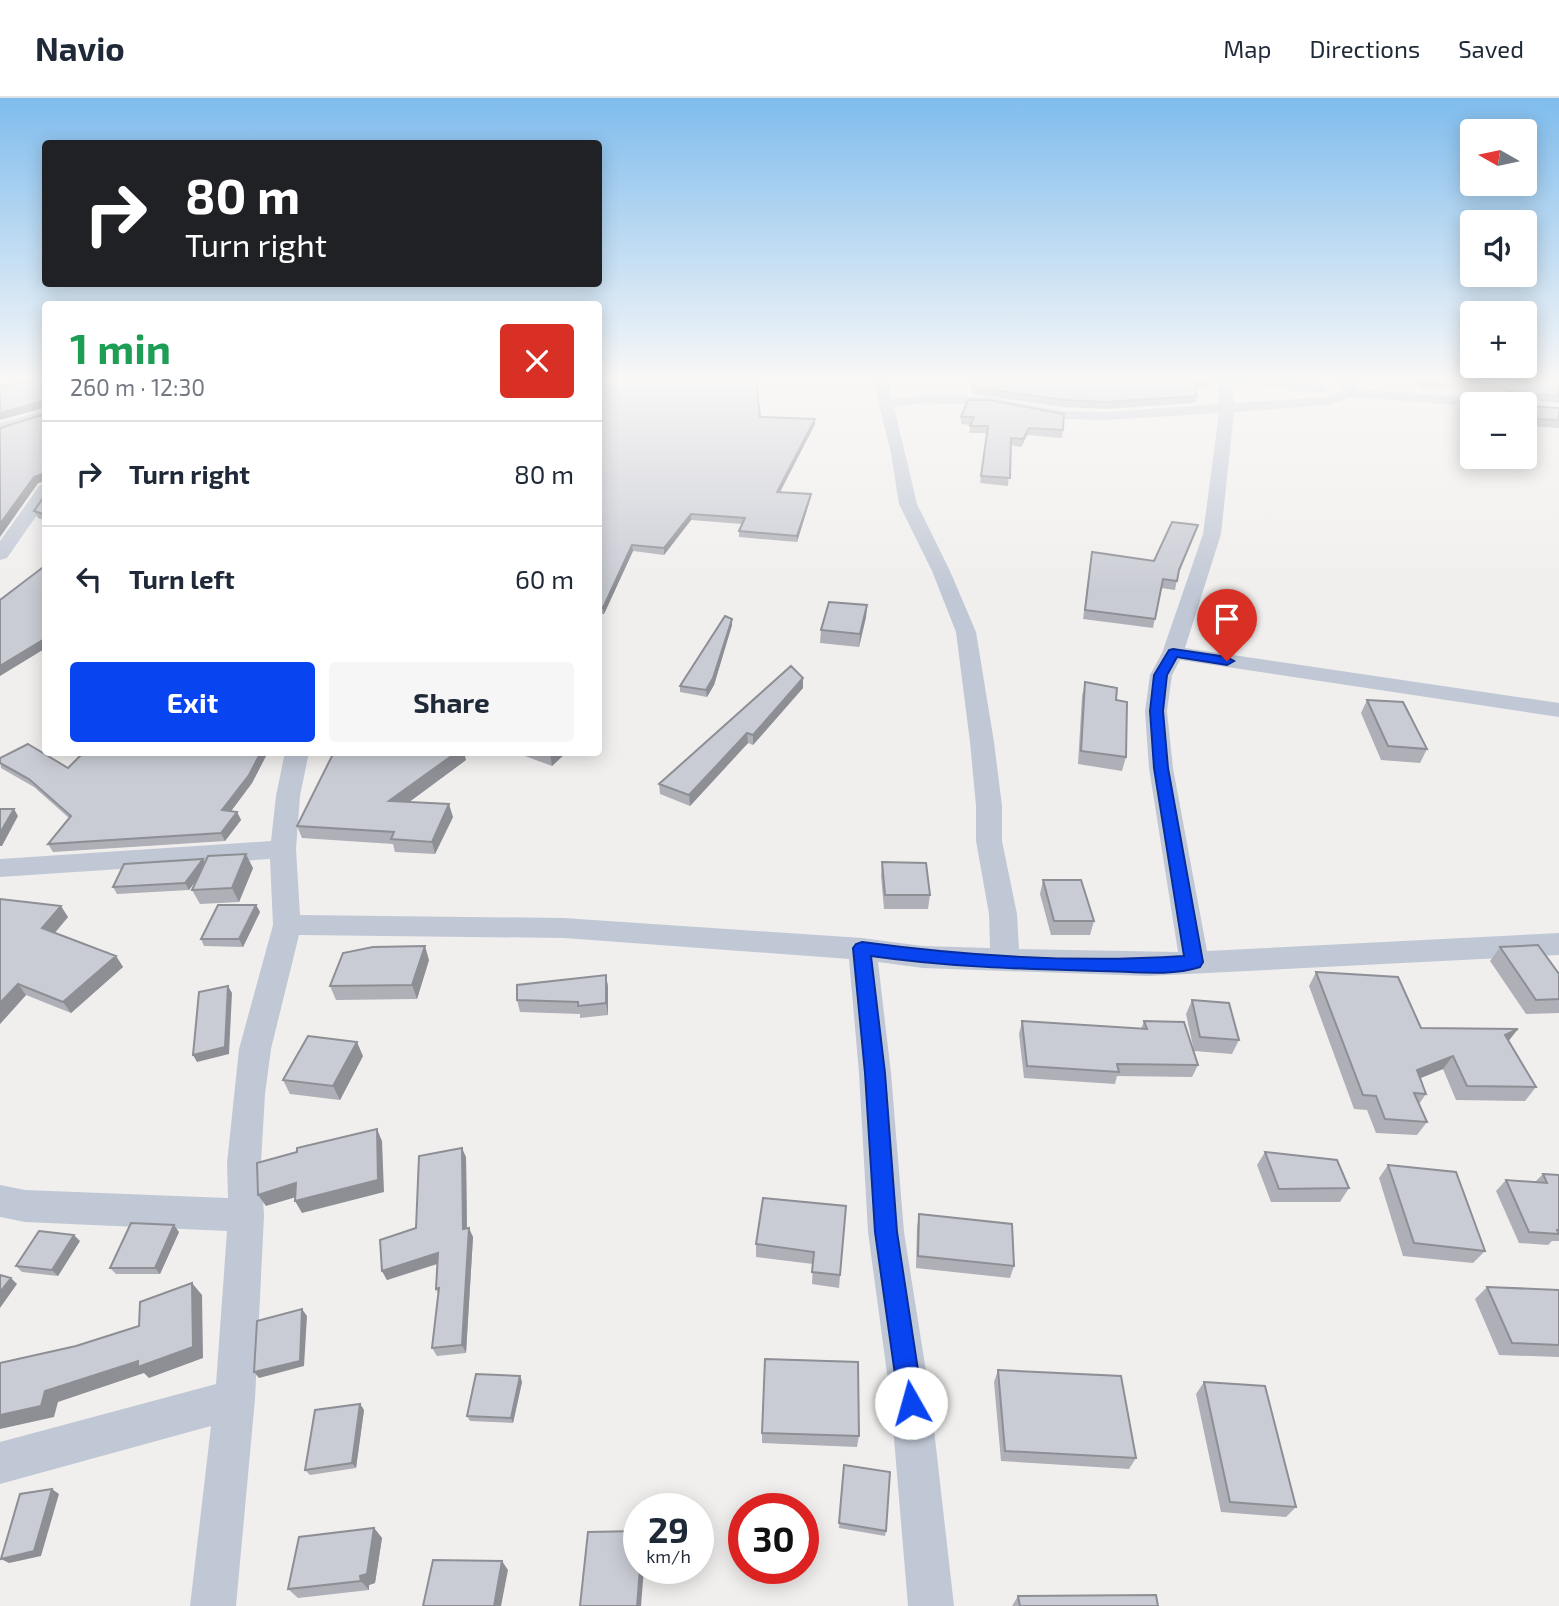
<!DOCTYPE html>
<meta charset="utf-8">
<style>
:root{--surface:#fff;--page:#f6f6f7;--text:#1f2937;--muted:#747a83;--line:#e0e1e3;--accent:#0944f1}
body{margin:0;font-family:"Exo 2",sans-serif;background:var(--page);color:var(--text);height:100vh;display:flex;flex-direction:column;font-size:26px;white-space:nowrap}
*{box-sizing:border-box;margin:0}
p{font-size:23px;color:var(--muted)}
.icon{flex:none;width:38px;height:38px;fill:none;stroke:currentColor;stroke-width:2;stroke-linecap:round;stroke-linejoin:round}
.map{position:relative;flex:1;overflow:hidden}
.drawer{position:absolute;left:42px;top:203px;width:560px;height:455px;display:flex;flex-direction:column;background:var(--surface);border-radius:7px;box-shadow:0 4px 18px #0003}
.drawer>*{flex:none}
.top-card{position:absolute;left:42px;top:42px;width:560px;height:147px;border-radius:7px;box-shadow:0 4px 18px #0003;background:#202124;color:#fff;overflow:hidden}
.needle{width:46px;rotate:279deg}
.buttons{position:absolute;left:1460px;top:21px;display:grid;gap:14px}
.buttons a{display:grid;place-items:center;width:77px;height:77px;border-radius:7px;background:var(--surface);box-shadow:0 4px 18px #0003;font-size:35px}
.speed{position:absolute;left:623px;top:1395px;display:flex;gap:14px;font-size:35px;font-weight:700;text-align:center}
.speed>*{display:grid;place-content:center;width:91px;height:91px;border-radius:50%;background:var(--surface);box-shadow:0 4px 18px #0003;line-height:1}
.speed small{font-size:18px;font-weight:400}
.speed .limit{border:10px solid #d22;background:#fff;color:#111}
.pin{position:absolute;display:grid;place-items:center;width:60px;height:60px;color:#fff;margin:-72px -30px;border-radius:50% 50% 50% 0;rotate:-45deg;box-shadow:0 0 7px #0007}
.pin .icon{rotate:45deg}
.me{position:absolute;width:77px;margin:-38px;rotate:353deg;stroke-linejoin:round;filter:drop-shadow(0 0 5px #0008)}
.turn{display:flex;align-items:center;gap:24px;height:147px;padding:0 28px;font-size:32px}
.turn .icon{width:91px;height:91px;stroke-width:2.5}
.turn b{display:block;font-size:49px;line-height:60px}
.round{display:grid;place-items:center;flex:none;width:74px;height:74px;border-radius:7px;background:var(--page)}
.head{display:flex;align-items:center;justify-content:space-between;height:119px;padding:0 28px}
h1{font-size:42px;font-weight:700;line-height:52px;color:#1e9e55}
.cta{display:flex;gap:14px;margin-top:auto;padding:14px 28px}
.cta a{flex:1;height:80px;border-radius:7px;background:var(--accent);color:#fff;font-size:28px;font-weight:700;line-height:80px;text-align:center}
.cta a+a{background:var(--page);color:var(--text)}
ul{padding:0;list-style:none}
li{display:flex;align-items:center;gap:21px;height:105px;padding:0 28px;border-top:2px solid var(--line)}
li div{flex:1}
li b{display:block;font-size:26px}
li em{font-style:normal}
header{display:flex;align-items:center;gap:42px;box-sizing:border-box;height:98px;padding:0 35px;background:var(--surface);border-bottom:2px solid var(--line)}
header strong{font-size:33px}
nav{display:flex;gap:38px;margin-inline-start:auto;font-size:24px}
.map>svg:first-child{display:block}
</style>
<header>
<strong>Navio</strong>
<nav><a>Map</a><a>Directions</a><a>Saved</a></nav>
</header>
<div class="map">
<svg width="1559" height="1508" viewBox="0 0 1559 1508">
<rect width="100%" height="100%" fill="#f1efee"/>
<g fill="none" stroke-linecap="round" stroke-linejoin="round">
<!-- street -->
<path fill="#c1c8d5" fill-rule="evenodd" d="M873 282H887L892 301 925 297 988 299 1064 313 1106 314 1219 306 1218 282C1239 282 1314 279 1328 291L1321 295 1232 285 1234 305 1326 299 1343 293 1341 282H1355L1357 291 1513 303 1515 306 1472 308 1352 299 1328 307 1234 314 1221 436 1185 550 1559 605V619L1180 562 1172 577 1167 613 1173 670 1207 853 1559 835V857L1148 878 923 870 878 864 891 975 904 1134 931 1305 954 1508H908L891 1305 868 1134 859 975 849 861 564 840 299 837 271 951 265 996 261 1065 264 1118 255 1301 236 1508H190L211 1328 0 1386V1344L216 1286 227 1133 25 1124 0 1119V1087L25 1092 228 1100 227 1065 239 951 273 827 270 761 0 779V761L271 743 276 698 285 654H309L300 698 296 751 300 817 564 820 862 840 923 848 990 850 989 816 976 743V708L970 644 956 534 932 473 899 406 891 355ZM925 305 988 307 1064 321 1106 322 1219 315 1203 436 1162 555 1150 577 1145 613 1149 670 1178 854 1019 851 1017 816 1002 743V708L994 644 976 534 950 473 917 406 894 309Z
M46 312V321L0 335V325Z
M46 386V404L7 460 0 462V443L40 387Z"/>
</g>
<!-- wall -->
<path fill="#aeafb7" d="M46 282V423L38 420 34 413 45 397V383L38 385 0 439V330L45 316V310L0 322Z
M598 282 760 319 815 326 780 394 811 396 810 402 797 444 739 439V433L742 426 691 422 664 457 633 453 604 516H601L598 520Z
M1209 282V285L1208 291 1195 290 1197 298 1195 305 1106 311 1063 309 972 296V289Z
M1413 282H1559V305L1524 301 1527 308 1559 310V330L1529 328 1524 322V306H1514L1515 303 1513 300H1505L1498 292 1422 290Z
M968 302 1063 332 1062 340 1027 337 1021 349 1011 347 1008 388 980 385 987 335H969L971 327 961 326V319Z
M1198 427 1195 435 1178 476 1175 492 1161 490 1153 530 1083 521 1092 454 1154 463Z
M867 507 866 519 859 549 820 545 821 532Z
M732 521V527L714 587 707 599 680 594V588Z
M803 580V590L753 647 748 645 690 708 660 696 659 686Z
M1085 584 1116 602 1126 659 1122 673 1078 666 1082 598Z
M1367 602 1427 651 1420 665 1381 662 1361 615Z
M84 654H268L252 685 231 713 237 714 241 722 225 743 53 754 48 746 69 720 34 689 1 670 0 660 68 670Z
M514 654H567L552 668Z
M466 662 409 704 453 719 435 756 395 754 393 746 302 740 297 728Z
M205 764 253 770 239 804 200 806 192 792 198 780 189 792 117 796 113 789Z
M882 764 930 797 928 811H884L881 778Z
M1043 782 1094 823 1090 837H1051L1040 796Z
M0 801 68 819 55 835 116 858 123 869 71 915 26 897 0 926Z
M256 807 260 814 243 849 204 848 201 841Z
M1500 849 1559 876V915L1526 916 1490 863Z
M429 862 417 901 336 902 330 888Z
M1316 874 1421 930 1509 943 1536 989 1525 1003 1456 1002 1443 971 1421 980 1426 996 1419 1006 1427 1024 1417 1037 1376 1035 1367 1012 1354 1011 1309 888Z
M606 877 608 889V917L580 920V916L520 914 517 902Z
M1192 902 1239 942 1232 956 1194 953 1186 916Z
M1022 923 1141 931 1144 923 1198 967 1192 979 1117 978 1115 986 1024 980 1019 936Z
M363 958 340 1002 290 996 283 982Z
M1265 1054 1349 1090 1340 1104H1271L1257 1067Z
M466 1059 467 1130 473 1139 466 1255 437 1258 432 1250 438 1196 436 1191 438 1166 387 1182 382 1173 416 1130Z
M1388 1067 1485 1153 1473 1165 1403 1158 1379 1080Z
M1543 1076 1559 1077V1143H1552L1548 1147 1519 1145 1496 1093 1506 1082 1535 1084Z
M846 1108 839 1190 812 1186 813 1166 756 1159V1146Z
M919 1116 1014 1168 1010 1180 916 1170 917 1129Z
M179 1134 160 1176H116L110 1170Z
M80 1143 58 1178 22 1174 16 1168Z
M1487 1189 1559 1192V1259L1499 1257 1475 1201Z
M998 1272 1136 1360 1129 1371 1001 1363 994 1284Z
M520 1278 522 1284 513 1325 470 1323 467 1318Z
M1204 1284 1296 1409 1286 1419 1221 1414 1196 1296Z
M360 1306 364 1312 356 1370 310 1377 305 1372Z
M762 1335 859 1338 857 1349 762 1345Z
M844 1367 886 1433 885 1438 839 1430Z
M374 1430 382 1440 375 1485 369 1487V1492L298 1500 288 1491Z
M1018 1498 1158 1508H1012Z"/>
<!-- shaded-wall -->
<path fill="#8d8f95" d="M1527 295 1524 301 1517 304 1520 297Z
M42 303 45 309 0 322V315Z
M815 321V326L777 400V394Z
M1029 330 1027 337 1021 349 1023 341Z
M42 376 46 383 38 385 0 439V426L34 379Z
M811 396 810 402 797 444V438Z
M691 416V422L664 457V450Z
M632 447 633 453 604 516 603 510Z
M867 507 866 519 859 549 860 536Z
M732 521V527L714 587 707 599 706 592Z
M46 540V550L0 578V568Z
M803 580V590L753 647V637Z
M747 635 748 645 690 708 689 697Z
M261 654H268L252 685 226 720 222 712Z
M457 654H464L466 662 393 716 389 703Z
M550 654H567L552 668Z
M449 706 453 719 435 756 432 744Z
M14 711 18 718 2 748H0V735Z
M237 714 241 722 225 743 221 735Z
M246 756 253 770 239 804 232 790Z
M203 761 207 768 189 792 185 785Z
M256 807 260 814 243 849 239 841Z
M61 808 68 819 49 841 42 830Z
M425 848 429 862 417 901 412 887Z
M116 858 123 869 71 915 63 904Z
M606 877 608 889V917L606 905Z
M18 886 26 897 0 926V905Z
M228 888 232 895 229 956 197 964 193 957Z
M1518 931 1507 945 1505 937Z
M357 944 363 958 340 1002 333 988Z
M1453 958 1443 971 1408 985 1417 972Z
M377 1031 382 1043 384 1094 302 1115 295 1103Z
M462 1050 466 1059 467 1140 463 1131Z
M296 1085 303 1097 266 1108 258 1097Z
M174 1127 179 1134 160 1176 155 1170Z
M469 1130 473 1139 466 1255 462 1247Z
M74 1137 80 1143 58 1178 52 1172Z
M438 1155 442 1164 387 1182 382 1173Z
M11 1180 17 1186 0 1210V1194Z
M192 1185 202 1197 203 1260 149 1280 144 1275 58 1304 54 1319 0 1331V1317L45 1293 138 1263Z
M302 1211 307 1218 304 1268 259 1280 254 1274Z
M520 1278 522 1284 513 1325 511 1320Z
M360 1306 364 1312 356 1370 352 1365Z
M52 1391 59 1396 41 1458 9 1465 1 1461Z
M374 1430 382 1440 375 1485 369 1487V1492L361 1483 360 1478Z
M502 1463 508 1472 501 1508H494Z
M640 1470H644L641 1508H637Z"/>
<!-- building -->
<path fill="#caccd5" stroke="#8d8f95" stroke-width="2" d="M46 282V305L42 303 0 315V288Z
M598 282H756L760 319 815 321 777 394 811 396 797 438 739 433 745 420 691 416 664 450 632 447 603 510 600 509 598 513Z
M975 282H1209V285L1194 283 1197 298 1107 304 1064 302 972 289Z
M1423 282H1559V298L1527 295 1520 297 1516 294 1508 293 1501 286 1425 283Z
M968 302H989L1064 316 1063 332 1029 330 1023 341 1011 340 1010 380 981 378 988 328H970L974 319H961Z
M1516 302H1525L1527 308 1559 310V322L1532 321 1524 312V306H1520Z
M46 309V417L34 413 45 397V379L42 376 34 379 0 426V330L45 316Z
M1172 424 1198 427 1179 472 1177 483 1163 481 1155 521 1085 512 1092 454 1154 463Z
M46 467V540L0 568V502Z
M829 504 867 507 860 536 821 532Z
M725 518 732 521 713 580 706 592 680 588Z
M791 568 803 580 753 637 747 635 689 697 659 686Z
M1085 584 1117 590 1116 602 1127 604 1126 659 1081 653Z
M1367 602 1403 604 1427 651 1388 648Z
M28 646 68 670 84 654H261L249 677 222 712 237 714 221 735 48 746 71 718 29 681 0 665V660Z
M334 654H457L389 703 449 706 432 744 391 741 394 734 297 728Z
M0 711H14L0 735Z
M246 756 232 790 192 792 208 758Z
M203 761 185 785 113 789 124 766Z
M882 764 926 765 930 797H885Z
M1043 782H1081L1094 823H1054Z
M0 801 61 808 42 830 116 858 63 904 18 886 0 905Z
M218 807H256L239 841H201Z
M1538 847 1559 876V901L1536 902 1500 849Z
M425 848 412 887 330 888 343 855 373 849Z
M1316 874 1398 879 1421 930 1518 931 1505 937 1536 989 1467 988 1453 958 1417 972 1426 996 1414 995 1427 1024 1385 1021 1376 998 1363 997Z
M606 877V905L578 908V904L517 902V887Z
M228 888 225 949 193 957 199 894Z
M1192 902 1229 905 1239 942 1200 939Z
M1022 923 1147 931 1144 923 1184 924 1198 967 1117 966 1119 974 1027 968Z
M308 938 357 944 333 988 283 982Z
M377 1031 378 1082 295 1103 296 1085 258 1097 257 1065 297 1054V1050Z
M462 1050 463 1131 469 1130 462 1247 432 1250 439 1190 436 1191 438 1155 382 1173 380 1142 416 1130 419 1058Z
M1265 1054 1337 1062 1349 1090 1279 1091Z
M1388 1067 1456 1074 1485 1153 1414 1145Z
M1543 1076 1559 1077V1132H1557L1559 1136 1529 1134 1506 1082 1547 1085Z
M763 1100 846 1108 840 1177 812 1174 814 1154 756 1146Z
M919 1116 1012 1126 1014 1168 918 1158Z
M131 1125 174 1127 155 1170H110Z
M39 1133 74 1137 52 1172 16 1168Z
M0 1177 11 1180 0 1194Z
M192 1185 193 1249 138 1269V1263L45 1293 41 1308 0 1317V1265L76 1248 139 1228 140 1204Z
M1487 1189 1559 1192V1247L1512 1245Z
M302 1211 300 1263 254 1274 257 1223Z
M765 1261 858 1264 859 1338 762 1335Z
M998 1272 1121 1278 1136 1360 1005 1353Z
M476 1276 520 1278 511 1320 467 1318Z
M1204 1284 1265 1288 1296 1409 1230 1404Z
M360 1306 352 1365 305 1372 315 1312Z
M844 1367 890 1374 886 1433 839 1425Z
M52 1391 34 1453 1 1461 20 1396Z
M374 1430 367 1476 360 1478 361 1483 288 1491 299 1439Z
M639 1433V1470H640L637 1508H580L588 1434Z
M433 1462 502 1463 494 1508H423Z
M1156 1497 1158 1508H1020L1018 1498Z"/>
<!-- sky -->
<linearGradient id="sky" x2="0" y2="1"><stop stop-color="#7fbced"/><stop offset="0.57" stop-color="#f9f8f7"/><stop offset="1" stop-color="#f9f8f7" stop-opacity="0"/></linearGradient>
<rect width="1559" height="493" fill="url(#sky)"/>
<!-- route -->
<path fill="#0944f1" stroke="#062c9d" stroke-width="2" d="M1173 551 1227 559 1234 563 1227 567 1177 559 1167 577 1163 613 1168 670 1203 864 1200 869C1169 879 1130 873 1098 873 1022 871 947 869 871 858L885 975 897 1134 923 1305 920 1314 911 1318 902 1314 899 1305 875 1134 865 975 853 850 856 846 862 844C966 858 1079 865 1184 858L1154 670 1150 613 1154 577 1169 552Z"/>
</svg>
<div class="buttons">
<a><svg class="needle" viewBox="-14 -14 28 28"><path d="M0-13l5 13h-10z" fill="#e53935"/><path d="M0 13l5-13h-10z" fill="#747a83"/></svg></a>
<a><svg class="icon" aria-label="sound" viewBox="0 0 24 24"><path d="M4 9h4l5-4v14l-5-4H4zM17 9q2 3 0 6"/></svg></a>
<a>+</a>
<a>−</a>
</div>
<div class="speed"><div>29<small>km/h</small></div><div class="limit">30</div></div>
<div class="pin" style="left:1227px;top:563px;background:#d93025"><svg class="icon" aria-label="arrive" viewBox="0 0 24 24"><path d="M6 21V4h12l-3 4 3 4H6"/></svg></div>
<svg class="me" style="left:911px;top:1305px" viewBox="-20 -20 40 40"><circle r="19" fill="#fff"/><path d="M0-13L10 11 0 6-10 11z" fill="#0944f1"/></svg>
<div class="top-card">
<div class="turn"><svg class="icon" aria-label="right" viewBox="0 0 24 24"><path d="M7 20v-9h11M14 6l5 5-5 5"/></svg><div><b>80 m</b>Turn right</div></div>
</div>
<section class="drawer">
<div class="head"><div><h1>1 min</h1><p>260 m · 12:30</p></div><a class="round" style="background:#d93025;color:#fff"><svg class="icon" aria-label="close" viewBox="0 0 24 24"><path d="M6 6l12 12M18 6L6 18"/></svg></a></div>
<ul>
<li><svg class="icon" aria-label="right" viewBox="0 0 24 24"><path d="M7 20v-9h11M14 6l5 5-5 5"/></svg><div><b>Turn right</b></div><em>80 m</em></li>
<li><svg class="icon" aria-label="left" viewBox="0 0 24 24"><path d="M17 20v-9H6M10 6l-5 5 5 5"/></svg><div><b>Turn left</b></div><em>60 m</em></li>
</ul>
<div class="cta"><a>Exit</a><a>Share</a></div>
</section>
</div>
